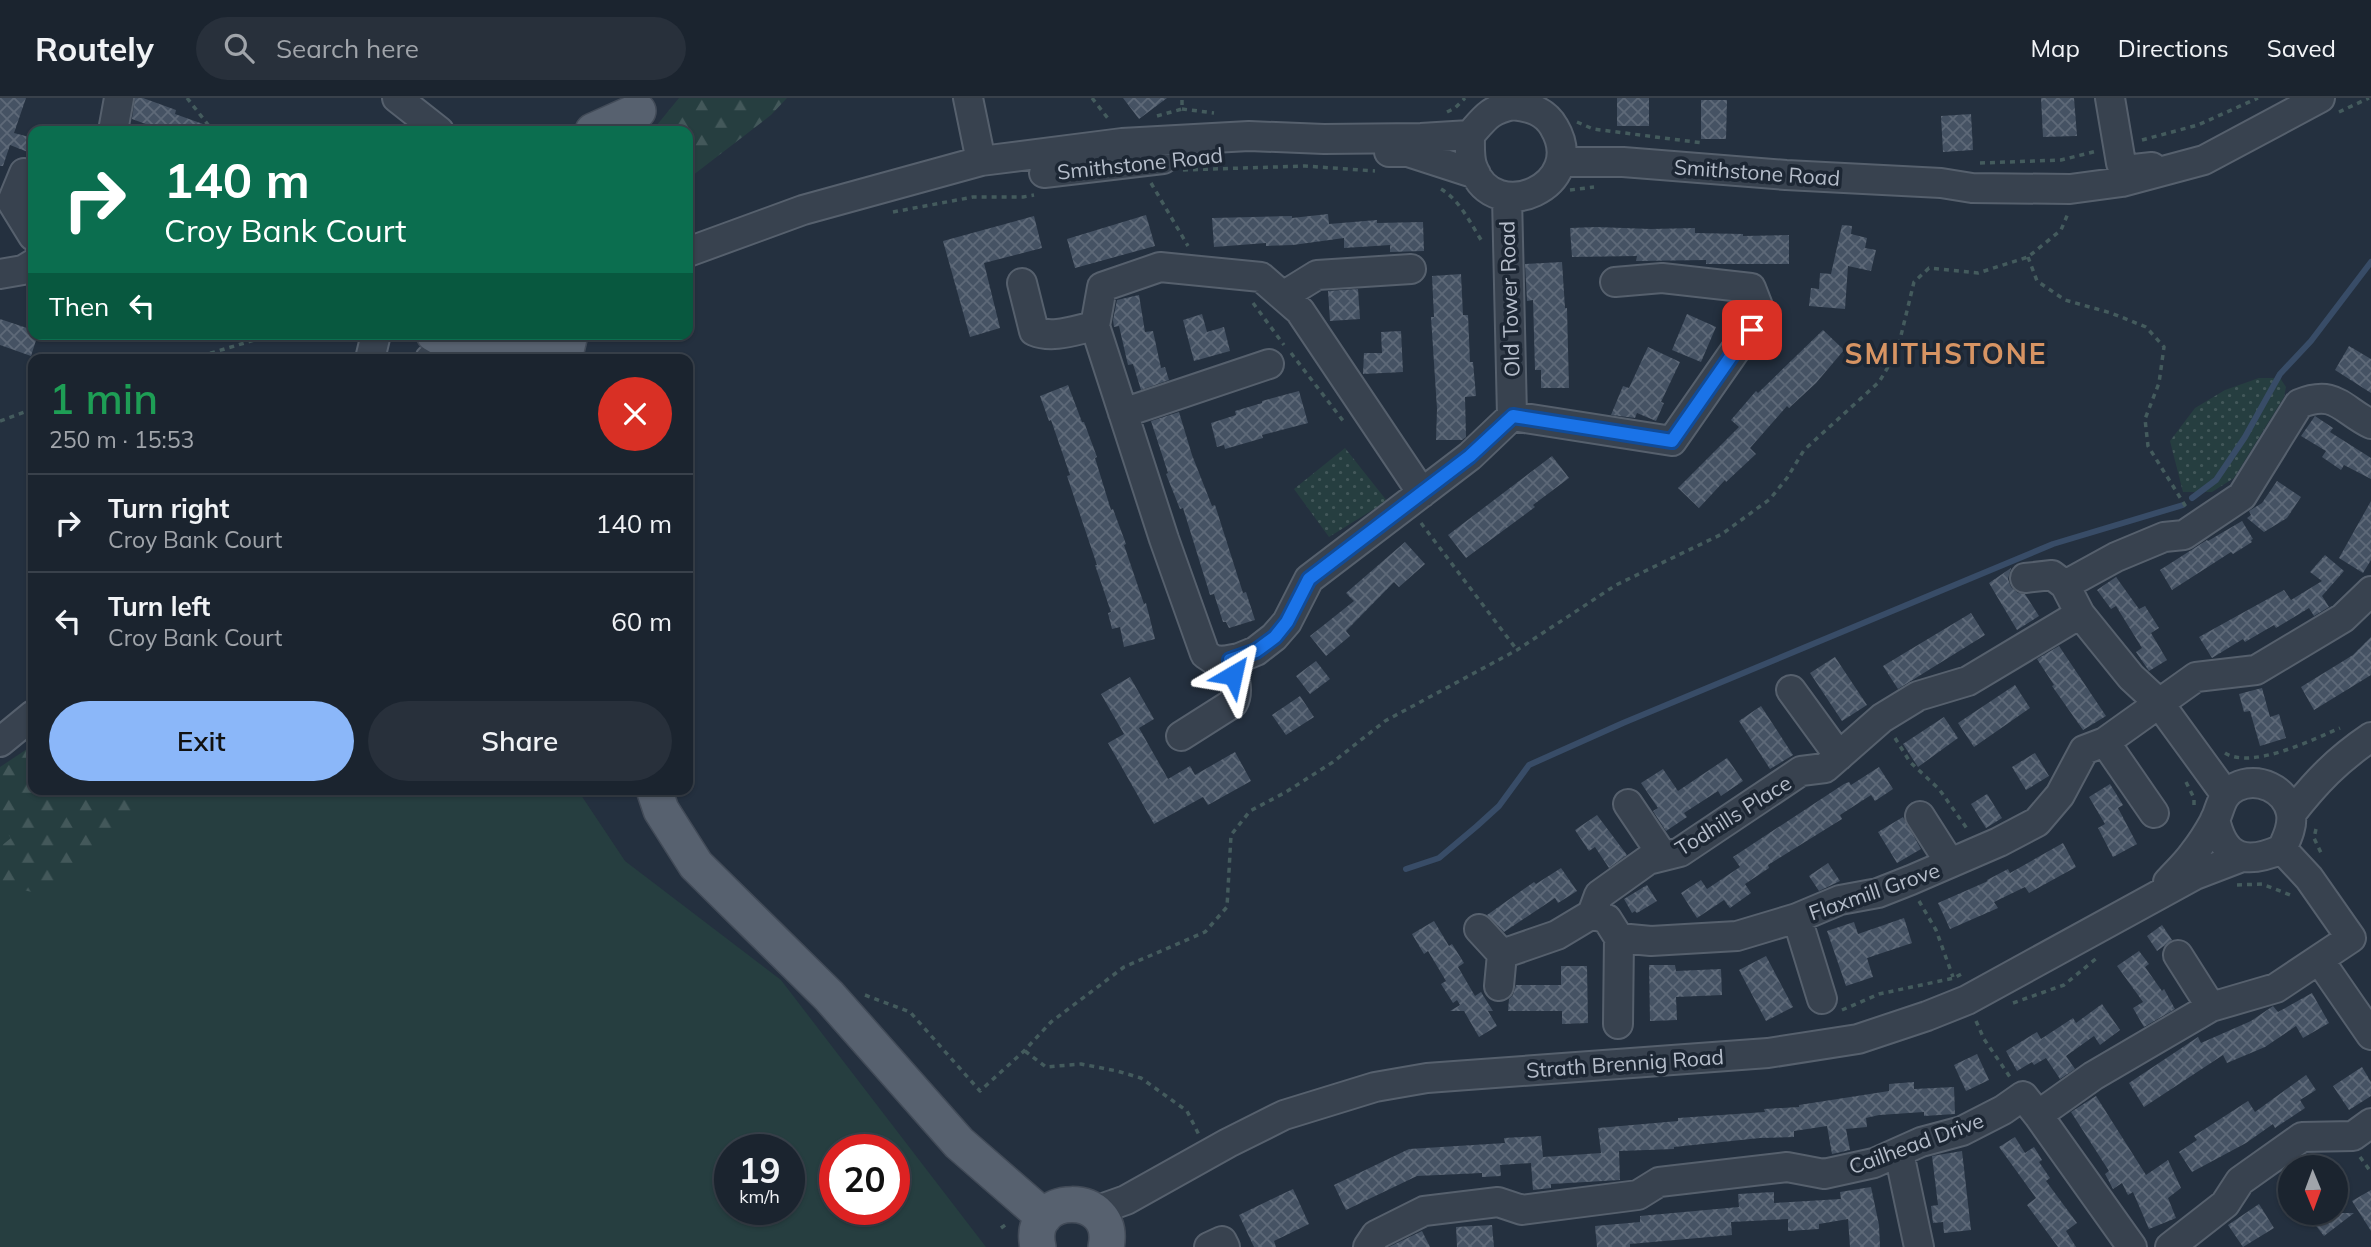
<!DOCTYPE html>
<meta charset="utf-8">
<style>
:root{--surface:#1b242f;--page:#28303b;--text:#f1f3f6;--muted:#a0a4aa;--line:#39414b;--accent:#8bb7f9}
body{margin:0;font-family:Mulish,sans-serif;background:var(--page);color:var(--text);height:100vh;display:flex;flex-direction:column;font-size:26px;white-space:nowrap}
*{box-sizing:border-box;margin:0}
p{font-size:23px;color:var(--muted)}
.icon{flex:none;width:38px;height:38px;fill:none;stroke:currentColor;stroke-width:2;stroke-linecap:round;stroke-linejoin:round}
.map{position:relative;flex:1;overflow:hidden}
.side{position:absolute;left:28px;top:256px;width:665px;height:441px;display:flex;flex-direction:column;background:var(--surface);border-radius:14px;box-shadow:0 2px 5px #0004,0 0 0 2px var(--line)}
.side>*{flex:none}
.guide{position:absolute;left:28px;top:28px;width:665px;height:214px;border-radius:14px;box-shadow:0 2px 5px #0004,0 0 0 2px var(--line);background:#0b6e4f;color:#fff;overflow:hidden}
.needle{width:46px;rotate:179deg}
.fabs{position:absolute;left:2278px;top:1057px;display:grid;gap:14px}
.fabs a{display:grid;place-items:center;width:70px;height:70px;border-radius:50%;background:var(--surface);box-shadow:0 2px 5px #0004,0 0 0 2px var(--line);font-size:35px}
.speed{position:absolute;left:714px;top:1036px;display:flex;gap:14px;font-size:35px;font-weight:700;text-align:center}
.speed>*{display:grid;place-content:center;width:91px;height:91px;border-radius:50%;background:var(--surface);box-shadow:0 2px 5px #0004,0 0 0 2px var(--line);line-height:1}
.speed small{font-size:18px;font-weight:400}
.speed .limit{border:10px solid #d22;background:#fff;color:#111}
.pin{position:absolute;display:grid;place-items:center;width:60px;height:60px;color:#fff;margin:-30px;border-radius:14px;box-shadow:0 4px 10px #0006}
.me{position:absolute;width:77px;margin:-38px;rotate:36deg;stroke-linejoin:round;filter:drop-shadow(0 0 5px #0008)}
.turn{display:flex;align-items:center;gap:24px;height:147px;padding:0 21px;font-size:32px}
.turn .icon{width:91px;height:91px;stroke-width:2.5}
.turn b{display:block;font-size:49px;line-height:60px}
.then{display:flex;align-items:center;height:66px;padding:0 21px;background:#0003;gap:14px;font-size:26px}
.round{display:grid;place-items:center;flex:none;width:74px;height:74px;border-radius:37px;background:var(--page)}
.overview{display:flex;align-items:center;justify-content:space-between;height:119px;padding:0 21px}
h1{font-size:42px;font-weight:600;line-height:52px;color:#1e9e55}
.button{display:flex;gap:14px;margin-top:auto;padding:14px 21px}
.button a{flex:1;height:80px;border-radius:42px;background:var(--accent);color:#111;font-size:28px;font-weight:600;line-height:80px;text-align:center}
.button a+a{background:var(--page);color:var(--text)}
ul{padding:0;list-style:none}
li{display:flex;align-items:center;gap:21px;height:98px;padding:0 21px;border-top:2px solid var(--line)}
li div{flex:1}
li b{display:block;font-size:26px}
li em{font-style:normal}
header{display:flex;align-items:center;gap:42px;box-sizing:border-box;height:98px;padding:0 35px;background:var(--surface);border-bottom:2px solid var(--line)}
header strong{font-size:33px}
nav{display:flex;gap:38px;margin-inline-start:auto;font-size:24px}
.search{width:490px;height:63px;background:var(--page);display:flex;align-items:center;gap:18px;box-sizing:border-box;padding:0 24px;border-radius:38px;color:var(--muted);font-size:26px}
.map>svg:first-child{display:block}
</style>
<header>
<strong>Routely</strong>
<div class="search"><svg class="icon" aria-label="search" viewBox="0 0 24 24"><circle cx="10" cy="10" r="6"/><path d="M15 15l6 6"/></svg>Search here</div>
<nav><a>Map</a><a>Directions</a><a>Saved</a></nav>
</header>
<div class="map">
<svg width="2371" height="1149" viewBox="0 0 2371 1149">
<defs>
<pattern id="forest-firs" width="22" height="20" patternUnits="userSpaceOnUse" patternTransform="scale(1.75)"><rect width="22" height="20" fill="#263e40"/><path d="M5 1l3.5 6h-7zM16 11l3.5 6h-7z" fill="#43585a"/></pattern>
<pattern id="park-dots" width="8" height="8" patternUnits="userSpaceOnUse" patternTransform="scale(1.75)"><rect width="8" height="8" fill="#263e40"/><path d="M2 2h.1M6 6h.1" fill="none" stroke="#43585a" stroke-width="1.8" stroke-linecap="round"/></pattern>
<pattern id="building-cross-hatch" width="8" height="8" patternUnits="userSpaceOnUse" patternTransform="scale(1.75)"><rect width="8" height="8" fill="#455263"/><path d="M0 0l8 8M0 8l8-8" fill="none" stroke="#5e6978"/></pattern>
</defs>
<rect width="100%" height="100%" fill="#24303f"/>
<!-- grass -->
<path fill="#263e40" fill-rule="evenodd" d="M33 691H577L625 763 781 882 986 1149H0V698ZM730 1052H789V1111H730ZM835 1052H894V1111H835Z"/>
<!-- forest -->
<path fill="url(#forest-firs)" d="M679 0H787L771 17 688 81V33H652Z
M33 647V691H156L41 796 23 792 0 811V749L11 740 0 726V669Z"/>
<!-- park -->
<path fill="url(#park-dots)" d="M2259 280H2280L2286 289 2284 299 2234 380 2212 394H2183L2170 343 2195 310 2225 292Z
M1345 350 1387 403 1329 439 1294 391Z"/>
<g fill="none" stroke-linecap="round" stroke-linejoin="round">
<!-- stream -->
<path stroke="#384c67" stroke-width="6" d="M2192 400 2216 382 2245 339 2280 276 2311 243 2371 164
M1406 771 1439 760 1477 728 1499 708 1529 667 1623 625 2053 446 2183 407"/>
</g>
<!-- building -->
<path fill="url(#building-cross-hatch)" d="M0 0H26L14 35 33 40V56L10 47 3 68H0Z
M135 0H143L176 12 175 16 217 31V33H165L132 21Z
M1123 0H1167L1139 21Z
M1617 0H1649V28H1617Z
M2041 0H2074L2077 38 2043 39Z
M1701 2H1727L1726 41H1701Z
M1971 16 1973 52 1943 54 1941 18Z
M1328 116 1329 126 1377 122V125L1423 124 1424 153 1390 154V147L1344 150V140L1293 147 1266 148V145L1214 149 1212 120 1292 118V120Z
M1146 117 1155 148 1075 170 1067 141Z
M1034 118 1042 150 984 165 1000 230 970 239 943 143Z
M1842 127 1852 128 1851 136 1867 140 1865 150 1876 152 1871 173 1848 168 1845 211 1809 208 1811 190 1819 191 1820 175 1831 176Z
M1596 129 1651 131 1695 130V135L1743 136V138L1789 137V166H1706V162L1636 163 1637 158 1572 159 1570 130Z
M1562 164 1565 210H1567L1569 290H1541V272H1535L1533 202 1527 203 1525 166Z
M1461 176 1463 217H1468L1470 264H1473L1476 298 1465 299 1466 339 1462 342H1436L1437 311 1431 219H1434L1432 178Z
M1358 191 1360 221 1330 223 1328 193Z
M1139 197 1145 234 1153 233 1161 270 1165 269 1169 282 1141 292 1133 266 1128 267 1119 228 1114 229 1113 222 1117 202Z
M1202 216 1207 234 1224 229 1230 253 1194 263 1183 222Z
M1687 216 1716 229 1701 264 1672 252Z
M0 221 33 232V236H38L31 258 0 247Z
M1823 232 1844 252 1816 285 1789 310 1787 308 1750 350 1756 356 1726 384 1725 382 1699 410 1678 390 1739 329 1731 322 1756 293 1758 295Z
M1401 233 1403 274 1363 276 1364 255H1382L1381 234Z
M2349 248 2371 261V295L2335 272Z
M1648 249 1680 264 1661 304 1664 305 1656 323 1637 315 1635 320 1611 317 1623 288 1629 290Z
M1068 287 1082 324H1084L1097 359 1095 360 1111 412 1113 411 1126 446 1124 447 1144 506 1146 505 1155 541 1124 549 1120 529 1112 531 1108 515 1111 514 1095 467H1097L1067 378 1070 377 1051 322 1049 323 1040 298Z
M1299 293 1308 325 1262 337 1263 340 1225 351 1224 347 1217 349 1211 325 1236 317 1235 313 1262 305V303Z
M1179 314 1192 357 1212 408 1215 407 1243 495 1246 494 1255 522 1229 530 1226 524H1223L1214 496 1210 497 1183 410 1180 411 1166 376 1168 375 1151 323Z
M2315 318 2333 330 2330 334 2371 360V381L2344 367 2341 372 2322 359 2326 353 2301 338Z
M1552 358 1569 380 1533 407 1535 409 1466 460 1448 437Z
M2277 383 2301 399 2287 420 2264 434 2247 420 2251 417 2249 413 2262 405Z
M2371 403V462L2363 475 2339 460Z
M2242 423 2253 441 2251 442 2252 444 2233 456 2231 454 2172 492 2160 472 2207 442 2208 443Z
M1405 444 1425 466 1399 489 1394 484 1346 533 1350 538 1326 558 1310 538 1354 503 1346 495Z
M2325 457 2344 473 2322 498 2329 509 2314 518 2309 510 2276 530 2274 527 2245 544 2243 541 2212 560 2199 539 2284 492 2291 502 2322 483 2310 474Z
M2011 470 2008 481 2011 489 2018 495 2025 496 2039 518 2017 532 1989 485Z
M2116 479 2139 511 2145 508 2159 530 2151 535 2167 562 2149 573 2136 554 2142 550 2116 508 2111 511 2097 492Z
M1971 515 1985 537 1898 591 1883 568Z
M2371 539V577L2314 612 2301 589 2353 557Z
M2059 548 2106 618 2083 632 2052 588 2054 587 2037 561Z
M1835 559 1867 607 1842 623 1810 575Z
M1316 563 1330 581 1310 596 1296 578Z
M1130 579 1154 621 1139 630 1168 681 1190 668 1195 677 1235 654 1251 683 1208 707 1203 699 1154 726 1108 645 1124 636 1101 596Z
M2015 587 2030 610 1974 649 1958 625Z
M2262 590 2270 619 2279 616 2286 640 2260 648 2250 613 2244 614 2239 596Z
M1300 598 1314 619 1286 637 1272 617Z
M1761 608 1793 657 1770 671 1739 623Z
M1944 619 1958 640 1918 669 1903 646Z
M2035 655 2049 678 2026 692 2012 669Z
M1727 660 1743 683 1721 698 1718 693 1684 715 1687 719 1666 733 1653 713 1658 710 1641 685 1663 671 1678 693Z
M1879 669 1893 691 1875 703 1871 697 1840 717 1842 721 1768 767 1769 770 1745 786 1751 795 1730 810 1724 802 1697 820 1681 795 1701 782 1707 791 1740 769 1733 759 1844 686 1849 684 1851 687Z
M2110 686 2123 707 2118 710 2137 746 2113 759 2098 730 2105 726 2089 699Z
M1987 696 2002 720 1986 730 1971 706Z
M1597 717 1627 757 1609 770 1595 749 1589 753 1575 732Z
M1903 719 1921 751 1897 765 1878 734Z
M2063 745 2076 769 2029 795 2025 789 1994 804 1998 810 1950 831 1938 805 1988 783 1987 782 2008 771 2010 775Z
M1828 765 1840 783 1819 793 1809 778Z
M1561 770 1577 793 1558 805 1555 800 1504 834 1487 817 1534 784 1536 786Z
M1647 787 1657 803 1637 815 1635 813 1632 815 1624 801Z
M1904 820 1912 845 1867 860 1873 879 1846 888 1827 833 1854 824 1858 836Z
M1434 823 1449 848 1452 846 1464 865 1458 869 1475 898 1481 894 1493 913H1488L1497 928 1479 939 1464 913H1450L1460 907 1457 902 1453 905 1441 886 1446 883 1428 853 1424 856 1412 836Z
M2162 827 2172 842 2157 853 2147 838Z
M2139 853 2149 866 2145 869 2162 893 2164 891 2175 911 2144 929 2133 910 2143 904 2117 868Z
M1766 858 1793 909 1766 923 1739 872Z
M1649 867H1675L1676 873 1721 871 1722 897 1676 899 1677 922 1650 923Z
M1561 868H1587L1588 925 1562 926V913H1508L1509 901 1513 897 1516 887H1561Z
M2312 895 2329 925 2303 940 2296 928 2265 949 2227 965 2223 957 2144 1009 2129 985 2198 939 2201 945 2251 923 2273 908 2278 914Z
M2102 906 2120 932 2100 947 2094 938 2066 958 2075 971 2060 981 2046 960 2034 967 2032 964 2017 973 2006 953 2037 934 2041 941 2073 920 2076 925Z
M1977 956 1989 982 1966 993 1954 967Z
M2362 969 2371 984V998L2349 1012 2333 988Z
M2306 977 2316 992 2300 1002 2305 1010 2275 1030 2273 1026 2246 1045 2192 1074 2179 1054 2197 1042 2194 1038 2248 1003 2255 1014Z
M1914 984V991L1954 989 1955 1016 1924 1018V1014L1879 1017 1866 1020 1867 1029 1846 1031 1850 1052 1832 1056 1827 1028 1794 1033V1039L1760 1040 1674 1049V1051L1619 1053 1620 1082 1551 1086V1090L1533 1092 1531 1065 1500 1067 1501 1078 1482 1079V1075L1417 1078 1346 1112 1334 1087 1409 1051 1505 1045 1504 1040 1541 1038 1543 1059 1601 1055 1598 1030 1678 1023V1020L1765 1014 1764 1011 1799 1009V1007L1889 993V986Z
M2096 998 2146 1077 2168 1062 2181 1090 2168 1100 2176 1120 2149 1131 2133 1094 2128 1097 2122 1085 2113 1091 2105 1076 2109 1073 2071 1014Z
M2015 1039 2025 1055 2034 1049 2042 1062 2039 1064 2050 1080 2046 1083 2077 1125 2066 1133 2076 1149H2058L2027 1107 2036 1100 1999 1049Z
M1962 1053 1971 1132 1944 1135 1943 1124 1933 1125 1931 1108 1938 1107 1932 1058Z
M1871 1089 1879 1127 1880 1149H1850L1848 1121 1819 1126V1131L1788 1133V1121L1731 1124 1732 1137 1630 1146V1149H1597L1595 1128 1640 1124V1118L1739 1109 1738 1096 1774 1094V1105L1841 1101 1840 1094Z
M1293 1091 1309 1126 1274 1143 1276 1149H1254L1239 1117Z
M2371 1092V1133L2352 1103Z
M2259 1106 2274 1130 2243 1149 2228 1127Z
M2306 1115H2354L2324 1138Z
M1492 1127 1494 1149H1457L1456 1129Z
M1422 1133 1430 1149H1389Z"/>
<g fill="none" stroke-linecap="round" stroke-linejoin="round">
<defs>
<path id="minor" d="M397 0 439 33
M968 0 981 63
M2110 0 2121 65 2125 72 2152 69
M1513 7C1530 9 1545 13 1554 29 1589 88 1494 129 1473 70 1469 61 1470 47 1470 37 1485 20 1489 12 1513 7Z
M113 33 119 0
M1389 54H1408L1476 76
M1561 64H1623L1786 77 1941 85 1972 90 2070 91 2122 84 2204 62 2320 0
M24 75 12 104 33 138
M1044 75 1163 61
M688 154 803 112 981 63 1122 45 1249 38 1324 41 1421 40 1470 37
M0 176 23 172 33 166
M1022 185 1034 233C1053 241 1075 232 1095 228
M1283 198 1317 177 1411 171
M370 261 376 236
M430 261 452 247
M1123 315 1269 266
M1512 318 1672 343 1741 244 1763 221 1751 190 1662 180 1615 184
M1422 395 1300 213 1261 179 1160 169 1102 189 1095 228 1164 441 1205 556 1214 562 1223 563 1239 560 1256 553 1274 539 1287 524 1309 481 1470 358 1512 318 1507 99
M2025 480 2052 477 2065 487 2080 516 2131 579 2159 605 2226 697
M2065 487 2116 459 2164 439 2184 437 2242 398 2299 306C2335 291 2341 311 2371 326
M1791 592 1839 658
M1181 638 1233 605C1240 593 1233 575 1230 562
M0 644 33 617
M2105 644 2154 715
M1628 706 1663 758
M2291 716C2316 684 2337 662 2371 639
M1920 718 1950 765
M2168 784C2176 775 2186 766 2193 756 2201 746 2208 735 2214 724 2221 711 2220 697 2236 689 2258 678 2286 691 2291 715 2293 728 2287 740 2282 751 2246 767 2224 762 2215 721
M1592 816 1607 821 1619 840 1651 843 1737 838 1797 820 1840 802 1878 795 1911 782 1999 744 2037 724 2060 697 2084 652 2105 644 2196 579 2256 572 2343 520 2371 493
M1797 820 1822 901
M1479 831 1502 856
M2178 857 2211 909
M2320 863 2371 937
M1499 888 1502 856 1557 837 1592 816 1599 797 1648 762 1680 754 1801 673 1825 670 1882 620 1918 598 1968 583 2080 516
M1618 926 1619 840
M2038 1017 2132 1149
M1899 1055 1919 1149
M1095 1113 1126 1102 1228 1045 1284 1017 1375 989 1427 980 1768 955 1858 941 1927 918 1967 902 2195 777 2242 759
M1209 1149 1222 1143 1225 1149
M1368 1149 1376 1137 1424 1113 1498 1104 1522 1112 1638 1097 1659 1084 1787 1069 1824 1076 1874 1065 1921 1044 1962 1033 2003 1012 2023 998 2038 1017 2093 978 2211 909 2276 890 2351 840 2309 780 2282 751
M2170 1149 2225 1106 2240 1083 2302 1039 2353 1038 2371 1025"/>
<path id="major" d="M593 33 638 13
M434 236C474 261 509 260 550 236
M564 261 570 236
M654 691 661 712 696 767 829 898 959 1045 1044 1119
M1038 1149C1025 1093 1118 1092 1106 1149"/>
</defs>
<!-- minor casing -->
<use href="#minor" stroke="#56606d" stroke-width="32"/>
<!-- major casing -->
<use href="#major" stroke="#424b58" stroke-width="38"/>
<!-- path -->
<path stroke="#445b5d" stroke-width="3.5" stroke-dasharray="5 5" stroke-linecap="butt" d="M187 0 213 33
M1092 0 1110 23
M1182 11 1214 15
M1447 14 1455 10 1465 0
M2339 14 2369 0
M1157 18 1182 11V0
M1577 24 1593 31 1703 45
M2142 42 2198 27 2258 0
M1980 65 2061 62 2097 53
M1183 72 1305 68 1375 73
M1151 85 1188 148
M1441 91C1460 102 1472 128 1483 145
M1570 92 1594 89
M893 114 973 99H1023L1034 97
M2028 159 2037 183 2065 202 2111 215 2146 229 2164 249 2159 285 2145 321 2148 348 2186 409
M1253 205 1284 247
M1291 255 1344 324
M191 261 268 238V236
M0 323 33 311
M1421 425 1517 552
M1895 640 1910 664 1939 691 1968 732
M2225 655C2252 672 2314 641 2340 630
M2186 684 2194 700V710
M2316 731 2314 740 2322 757
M2237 787 2262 786 2293 798
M1919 803 1936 832 1953 879
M865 897 910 914 980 993 1024 953 1051 924 1124 869 1205 834 1227 809 1231 737 1250 713 1286 694 1333 664 1385 623 1517 552 1616 487 1722 436 1770 401 1787 380 1804 352 1879 284 1897 254 1914 184 1929 170 1978 175 2028 159 2061 132 2069 113
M2013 905 2064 887 2098 859
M1842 912 1879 896 1954 880 1965 874
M1976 923 1984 941 2010 979
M1025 953 1046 969 1081 966 1117 973 1141 980 1187 1013 1199 1037
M2360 1059 2371 1074
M1001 1130 1008 1125"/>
<!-- minor -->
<use href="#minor" stroke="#38424f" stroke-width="28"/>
<!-- major -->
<use href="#major" stroke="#57616f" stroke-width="35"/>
</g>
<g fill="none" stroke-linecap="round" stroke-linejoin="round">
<defs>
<path id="route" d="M1233 577 1230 562 1256 553 1275 539 1287 524 1309 481 1470 358 1513 318 1672 343 1741 244 1752 232"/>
</defs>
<!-- route casing -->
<use href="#route" stroke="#114b97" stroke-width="18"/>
<!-- route -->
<use href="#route" stroke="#1a73e8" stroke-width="12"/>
</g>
<g text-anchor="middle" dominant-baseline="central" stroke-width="7" stroke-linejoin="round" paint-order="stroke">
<!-- street labels -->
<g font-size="21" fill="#b5bdca" stroke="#1d2734">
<text transform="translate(1140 65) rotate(-6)">Smithstone Road</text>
<text transform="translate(1757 74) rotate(4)">Smithstone Road</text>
<text transform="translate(1509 201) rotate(-92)">Old Tower Road</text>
<text transform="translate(1733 717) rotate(-32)">Todhills Place</text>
<text transform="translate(1874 793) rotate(-19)">Flaxmill Grove</text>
<text transform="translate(1625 965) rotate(-4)">Strath Brennig Road</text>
<text transform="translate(1916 1045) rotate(-20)">Cailhead Drive</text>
</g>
<!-- district labels -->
<g font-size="28" font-weight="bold" letter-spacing="2" fill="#d79463" stroke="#1d2734">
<text x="1946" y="255">SMITHSTONE</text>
</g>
</g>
</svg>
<div class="fabs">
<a><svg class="needle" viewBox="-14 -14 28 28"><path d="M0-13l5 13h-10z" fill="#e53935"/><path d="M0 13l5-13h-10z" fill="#a0a4aa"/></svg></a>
</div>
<div class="speed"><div>19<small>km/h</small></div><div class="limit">20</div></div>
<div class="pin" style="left:1752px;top:232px;background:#d93025"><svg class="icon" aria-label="arrive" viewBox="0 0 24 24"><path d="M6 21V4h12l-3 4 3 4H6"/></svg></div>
<svg class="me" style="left:1233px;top:577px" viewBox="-20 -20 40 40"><path d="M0-17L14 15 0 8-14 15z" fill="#1a73e8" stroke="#fff" stroke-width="4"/></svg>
<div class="guide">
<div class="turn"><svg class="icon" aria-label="right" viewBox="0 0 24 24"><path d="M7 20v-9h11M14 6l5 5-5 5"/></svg><div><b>140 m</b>Croy Bank Court</div></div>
<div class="then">Then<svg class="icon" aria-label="left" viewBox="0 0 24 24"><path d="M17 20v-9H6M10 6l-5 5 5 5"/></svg></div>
</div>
<section class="side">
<div class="overview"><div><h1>1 min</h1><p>250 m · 15:53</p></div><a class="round" style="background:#d93025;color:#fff"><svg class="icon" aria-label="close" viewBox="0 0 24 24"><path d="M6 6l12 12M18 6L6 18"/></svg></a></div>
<ul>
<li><svg class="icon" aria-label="right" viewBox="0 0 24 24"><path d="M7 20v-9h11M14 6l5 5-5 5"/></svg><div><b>Turn right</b><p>Croy Bank Court</p></div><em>140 m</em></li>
<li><svg class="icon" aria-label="left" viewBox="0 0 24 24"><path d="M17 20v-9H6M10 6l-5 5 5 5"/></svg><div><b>Turn left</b><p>Croy Bank Court</p></div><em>60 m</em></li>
</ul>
<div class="button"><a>Exit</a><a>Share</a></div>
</section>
</div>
